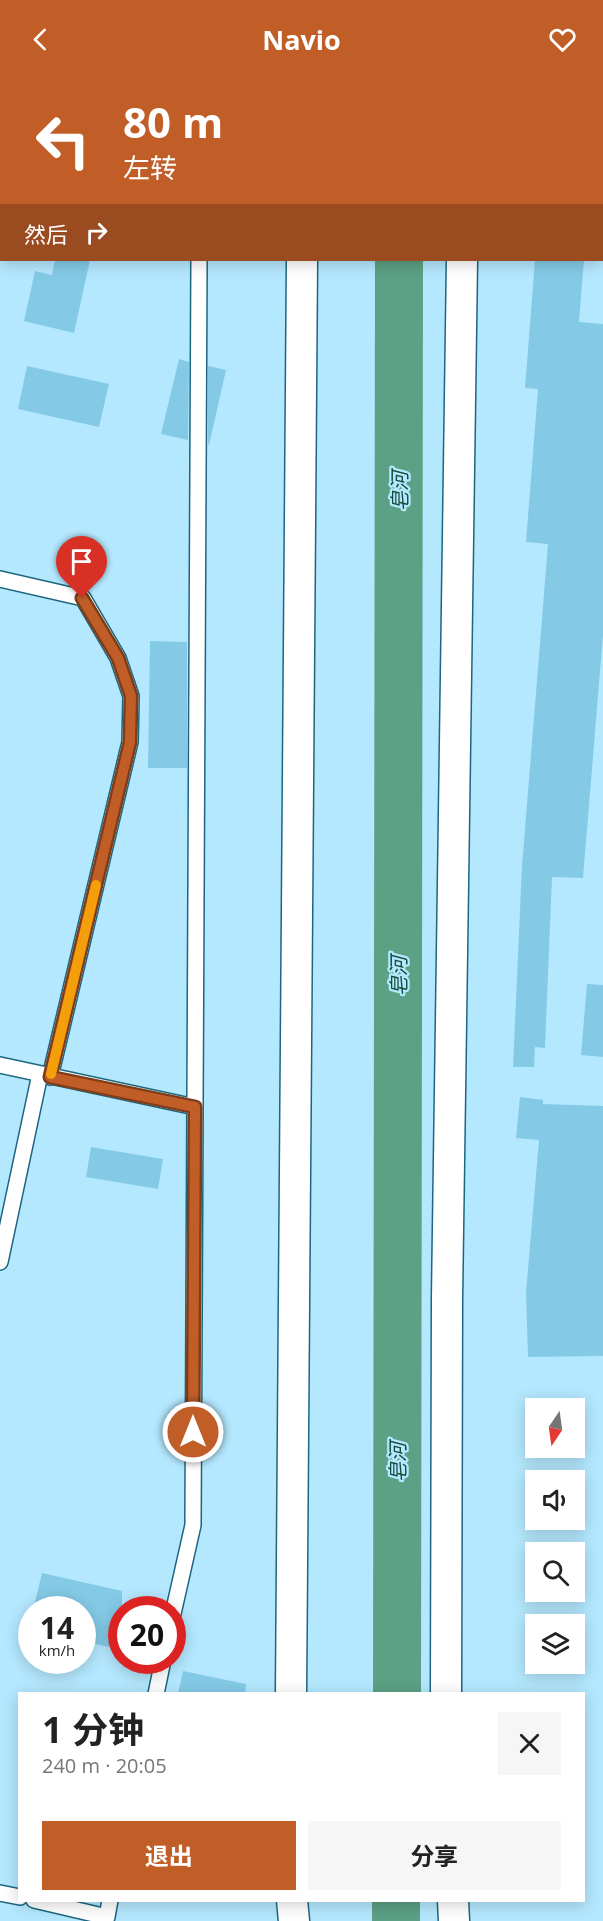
<!DOCTYPE html>
<html lang="zh">
<meta charset="utf-8">
<style>
:root{--surface:#fff;--page:#f6f6f6;--text:#222;--muted:#767676;--accent:#c15e28}
body{margin:0;font-family:"Open Sans","Noto Sans SC",sans-serif;background:var(--page);color:var(--text);height:100vh;display:flex;flex-direction:column;font-size:22px;white-space:nowrap}
*{box-sizing:border-box;margin:0}
p{font-size:20px;color:var(--muted)}
.icon{flex:none;width:33px;height:33px;fill:none;stroke:currentColor;stroke-width:2;stroke-linecap:round;stroke-linejoin:round}
.map{position:relative;flex:1;overflow:hidden}
.panel{position:absolute;left:18px;top:1614px;width:567px;height:210px;display:flex;flex-direction:column;background:var(--surface);border-radius:0px;box-shadow:0 3px 15px #0003}
.panel>*{flex:none}
.banner{position:absolute;left:0px;top:0px;width:603px;height:183px;box-shadow:0 3px 15px #0003;background:#c15e28;color:#fff;overflow:hidden}
.needle{width:39px;rotate:193deg}
.tools{position:absolute;left:525px;top:1320px;display:grid;gap:12px}
.tools a{display:grid;place-items:center;width:60px;height:60px;border-radius:0px;background:var(--surface);box-shadow:0 3px 15px #0003;font-size:30px}
.speed{position:absolute;left:18px;top:1518px;display:flex;gap:12px;font-size:30px;font-weight:700;text-align:center}
.speed>*{display:grid;place-content:center;width:78px;height:78px;border-radius:50%;background:var(--surface);box-shadow:0 3px 15px #0003;line-height:1}
.speed small{font-size:15px;font-weight:400}
.speed .limit{border:9px solid #d22;background:#fff;color:#111}
.pin{position:absolute;display:grid;place-items:center;width:51px;height:51px;color:#fff;margin:-62px -26px;border-radius:50% 50% 50% 0;rotate:-45deg;box-shadow:0 0 6px #0007}
.pin .icon{rotate:45deg}
.me{position:absolute;width:66px;margin:-33px;rotate:0deg;stroke-linejoin:round;filter:drop-shadow(0 0 4px #0008)}
.turn{display:flex;align-items:center;gap:21px;height:126px;padding:0 24px;font-size:27px}
.turn .icon{width:78px;height:78px;stroke-width:2.5}
.turn b{display:block;font-size:42px;line-height:51px}
.then{display:flex;align-items:center;height:57px;padding:0 24px;background:#0003;gap:12px;font-size:22px}
.round{display:grid;place-items:center;flex:none;width:63px;height:63px;border-radius:0px;background:var(--page)}
.headline{display:flex;align-items:center;justify-content:space-between;height:102px;padding:0 24px}
h1{font-size:36px;font-weight:700;line-height:45px}
.action{display:flex;gap:12px;margin-top:auto;padding:12px 24px}
.action a{flex:1;height:69px;border-radius:0px;background:var(--accent);color:#fff;font-size:24px;font-weight:700;line-height:69px;text-align:center}
.action a+a{background:var(--page);color:var(--text)}
header{display:flex;justify-content:space-between;align-items:center;height:78px;padding:0 24px;background:var(--accent);color:#fff;font-size:27px;font-weight:700}
.map>svg:first-child{display:block}
</style>
<header><svg class="icon" aria-label="back" viewBox="0 0 24 24"><path d="M15 5l-7 7 7 7"/></svg>Navio<svg class="icon" aria-label="heart" viewBox="0 0 24 24"><path d="M12 20l-8-8c-3-5 5-10 8-4 3-6 11-1 8 4z"/></svg></header>
<div class="map">
<svg width="603" height="1843" viewBox="0 0 603 1843">
<rect width="100%" height="100%" fill="#b4e8fe"/>
<g fill="none" stroke-linecap="round" stroke-linejoin="round">
<!-- river -->
<path stroke="#5ca085" stroke-width="48" d="M399 2V0
M397 1616 399 182
M396 1843V1822"/>
</g>
<!-- building -->
<path fill="#84cae7" d="M55 182H90L74 255 24 243 35 193 52 197Z
M535 182H584L579 244 603 246V557L583 800 552 799 545 970 535 969 534 989H513L522 788 548 466 526 464 538 311 525 310Z
M179 281 189 284 188 362 161 356Z
M27 288 109 306 99 349 18 331Z
M208 288 226 292 209 367 208 366Z
M150 563 187 564V690H148Z
M587 906 603 907V979L581 977Z
M520 1019 543 1022V1026L603 1028V1278L528 1279 526 1215 539 1062 516 1060Z
M91 1069 163 1081 158 1111 86 1099Z
M42 1495 122 1513V1572L82 1563V1532H33Z
M183 1593 246 1606 245 1616H178Z"/>
<g fill="none" stroke-linecap="round" stroke-linejoin="round">
<defs>
<path id="service" d="M200 2V0
M0 501 83 520 118 580 131 618 130 664 50 999
M0 987 195 1029
M0 1184 40 996
M172 1540 193 1447 199 182
M156 1616 163 1582
M0 1815 20 1819
M34 1822 107 1839 110 1822"/>
<path id="minor" d="M461 0V2
M303 2V0
M291 1616 302 182
M446 1616 447 1221 462 182
M292 1822 294 1843
M453 1822 454 1843"/>
</defs>
<!-- service casing -->
<use href="#service" stroke="#1c6680" stroke-width="18"/>
<!-- minor casing -->
<use href="#minor" stroke="#1c6680" stroke-width="33"/>
<!-- service -->
<use href="#service" stroke="#fff" stroke-width="15"/>
<!-- minor -->
<use href="#minor" stroke="#fff" stroke-width="30"/>
</g>
<g fill="none" stroke-linecap="round" stroke-linejoin="round">
<defs>
<path id="route" d="M82 520 118 580 131 618 130 664 50 999 195 1029 193 1354"/>
</defs>
<!-- route casing -->
<use href="#route" stroke="#7d3d1a" stroke-width="15"/>
<!-- route -->
<use href="#route" stroke="#c15e28" stroke-width="10"/>
<!-- slow -->
<path stroke="#f59e0b" stroke-width="10" d="M51 996 96 807"/>
</g>
<g text-anchor="middle" dominant-baseline="central" stroke-width="4.5" stroke-linejoin="round" paint-order="stroke">
<!-- water labels -->
<g font-size="20" font-style="italic" fill="#134b38" stroke="#b4e8fe">
<text transform="translate(399 413) rotate(-90)">皂河</text>
<text transform="translate(398 898) rotate(-90)">皂河</text>
<text transform="translate(397 1384) rotate(-90)">皂河</text>
</g>
</g>
</svg>
<div class="tools">
<a><svg class="needle" viewBox="-14 -14 28 28"><path d="M0-13l5 13h-10z" fill="#e53935"/><path d="M0 13l5-13h-10z" fill="#767676"/></svg></a>
<a><svg class="icon" aria-label="sound" viewBox="0 0 24 24"><path d="M4 9h4l5-4v14l-5-4H4zM17 9q2 3 0 6"/></svg></a>
<a><svg class="icon" aria-label="search" viewBox="0 0 24 24"><circle cx="10" cy="10" r="6"/><path d="M15 15l6 6"/></svg></a>
<a><svg class="icon" aria-label="layers" viewBox="0 0 24 24"><path d="M12 4l9 5-9 5-9-5zM3 14l9 5 9-5"/></svg></a>
</div>
<div class="speed"><div>14<small>km/h</small></div><div class="limit">20</div></div>
<div class="pin" style="left:82px;top:520px;background:#d93025"><svg class="icon" aria-label="arrive" viewBox="0 0 24 24"><path d="M6 21V4h12l-3 4 3 4H6"/></svg></div>
<svg class="me" style="left:193px;top:1354px" viewBox="-20 -20 40 40"><circle r="17" fill="#c15e28" stroke="#fff" stroke-width="3"/><path d="M0-11L8 9 0 5-8 9z" fill="#fff"/></svg>
<div class="banner">
<div class="turn"><svg class="icon" aria-label="left" viewBox="0 0 24 24"><path d="M17 20v-9H6M10 6l-5 5 5 5"/></svg><div><b>80 m</b>左转</div></div>
<div class="then">然后<svg class="icon" aria-label="right" viewBox="0 0 24 24"><path d="M7 20v-9h11M14 6l5 5-5 5"/></svg></div>
</div>
<section class="panel">
<div class="headline"><div><h1>1 分钟</h1><p>240 m · 20:05</p></div><a class="round"><svg class="icon" aria-label="close" viewBox="0 0 24 24"><path d="M6 6l12 12M18 6L6 18"/></svg></a></div>
<div class="action"><a>退出</a><a>分享</a></div>
</section>
</div>
